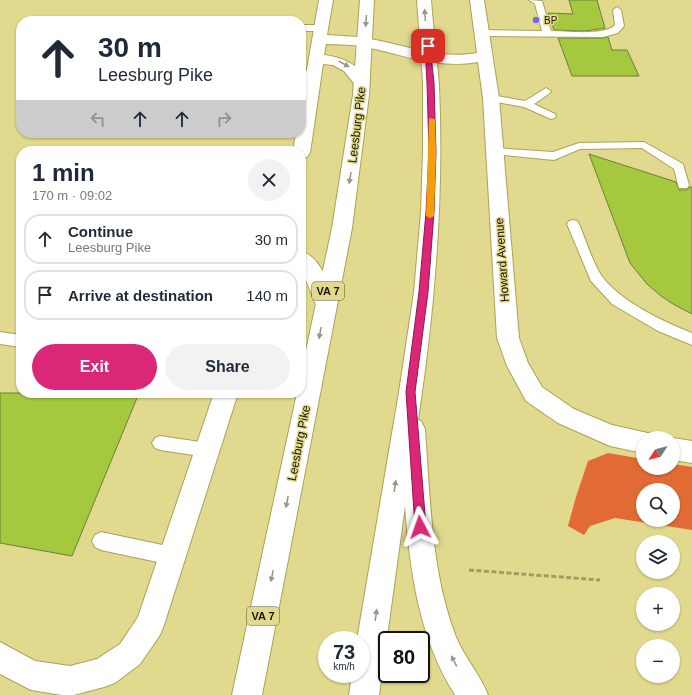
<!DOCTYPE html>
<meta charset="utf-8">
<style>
:root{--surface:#fff;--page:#f2f2f3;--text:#1f2937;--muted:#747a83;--line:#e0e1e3;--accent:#db2777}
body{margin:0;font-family:Arial,sans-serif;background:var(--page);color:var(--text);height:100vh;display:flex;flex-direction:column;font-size:15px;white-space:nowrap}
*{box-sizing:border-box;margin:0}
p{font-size:13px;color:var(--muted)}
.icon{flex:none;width:22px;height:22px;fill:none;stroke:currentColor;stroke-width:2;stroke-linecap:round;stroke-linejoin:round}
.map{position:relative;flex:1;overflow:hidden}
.drawer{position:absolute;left:16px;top:146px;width:290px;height:252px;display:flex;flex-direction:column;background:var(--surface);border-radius:16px;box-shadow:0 1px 3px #0004}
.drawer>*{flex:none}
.top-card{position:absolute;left:16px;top:16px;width:290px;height:122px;border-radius:16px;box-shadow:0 1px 3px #0004;background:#fff;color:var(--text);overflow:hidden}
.needle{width:26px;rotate:234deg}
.tools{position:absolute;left:636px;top:431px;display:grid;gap:8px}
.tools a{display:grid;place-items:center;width:44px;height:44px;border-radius:50%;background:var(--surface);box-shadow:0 1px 3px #0004;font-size:20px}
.speed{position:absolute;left:318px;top:631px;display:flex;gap:8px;font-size:20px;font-weight:700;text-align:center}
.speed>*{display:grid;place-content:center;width:52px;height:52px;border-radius:50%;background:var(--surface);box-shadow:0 1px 3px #0004;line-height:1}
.speed small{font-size:10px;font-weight:400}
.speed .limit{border:2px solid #111;border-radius:6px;background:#fff;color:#111}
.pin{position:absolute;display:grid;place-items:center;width:34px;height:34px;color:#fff;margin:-17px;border-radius:8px;box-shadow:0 2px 6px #0006}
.me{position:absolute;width:44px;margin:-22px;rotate:356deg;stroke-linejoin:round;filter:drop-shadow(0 0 3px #0008)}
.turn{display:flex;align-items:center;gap:14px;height:84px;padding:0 16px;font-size:18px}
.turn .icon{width:52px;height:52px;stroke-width:2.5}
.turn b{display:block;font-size:28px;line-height:34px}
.lanes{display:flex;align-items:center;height:38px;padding:0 16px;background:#0003;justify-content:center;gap:20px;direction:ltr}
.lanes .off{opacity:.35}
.round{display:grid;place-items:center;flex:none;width:42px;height:42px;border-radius:21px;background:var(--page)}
.overview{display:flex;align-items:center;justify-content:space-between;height:68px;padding:0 16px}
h1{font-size:24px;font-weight:800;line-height:30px}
.button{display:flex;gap:8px;margin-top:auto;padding:8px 16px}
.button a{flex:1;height:46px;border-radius:24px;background:var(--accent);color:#fff;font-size:16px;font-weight:800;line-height:46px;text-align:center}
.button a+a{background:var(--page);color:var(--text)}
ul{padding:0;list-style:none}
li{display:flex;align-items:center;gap:12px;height:50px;margin:0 8px 6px;padding:0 8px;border:2px solid var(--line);border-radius:16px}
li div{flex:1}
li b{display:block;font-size:15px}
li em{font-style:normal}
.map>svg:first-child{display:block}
</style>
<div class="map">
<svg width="692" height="695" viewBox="0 0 692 695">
<rect width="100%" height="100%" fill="#e1d98d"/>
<!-- forest -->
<path fill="#e26a34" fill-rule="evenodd" d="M608 453 643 459V468H673V464L692 467V530L615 518 590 526 584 535 568 526 576 497 588 461ZM643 490H673V520H643Z"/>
<!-- building -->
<path fill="#a5c83f" stroke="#6c7f3b" d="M569 0H597L605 28 585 31 554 30 548 13 573 14Z
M608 37 612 50H627L639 76H572L558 38H603Z
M589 154 676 182 679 190H687L690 187H692V314L673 304 661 296 647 284 630 263Z
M0 393H139L72 556 0 543Z"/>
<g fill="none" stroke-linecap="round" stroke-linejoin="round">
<defs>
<path id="service" d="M529 0 542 1 551 31C566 31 605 36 615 25L613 10 617 7 621 10 624 26 618 33 603 37 482 36 478 33 482 30 542 31 535 4Z
M301 25H321L325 28 321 31H301Z
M301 70 317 73 319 75 314 78 301 76Z
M546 88 551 91 550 93 534 104 555 114 556 116 555 118 551 119 524 107 491 101 486 98 491 95 525 101Z
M644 142 683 164 689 185 687 188H679L674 169 642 148 580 149 554 160 494 154 490 153 489 151 490 149 494 148 553 152 579 143Z
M573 220 577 221 579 224C585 238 593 263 601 275 619 301 664 322 692 333V345L658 331 612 304 591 281 567 224 569 221Z
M0 332 21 335V347L0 344Z
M160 436 207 443 213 445 215 450 213 455 207 457 160 450 155 448 152 443 155 438Z
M101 532 172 547 178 550 181 556 178 562 172 565 101 550 95 547 92 541 95 535Z"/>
<path id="minor" d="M319 0H333L327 35C340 36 352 36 365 38 403 44 438 60 477 53L470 0H484L499 98 519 338 528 363 542 387 574 409 612 425 652 434 653 438H643V453L610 446 558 423 526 401 507 366 497 338 483 98 478 62C440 69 403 55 366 47 353 44 339 45 326 44L324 55C346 58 359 65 370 84L367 87 362 89 357 87 344 71 333 65 323 64 310 153 307 157 301 158V151H293L296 133H301V104Z
M301 251C321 257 330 286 335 304L332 310 325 312 318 310 306 280 301 272Z
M214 393H238L164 625 160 635 140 664 115 683 104 687 74 695H62L31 690 0 674V642L35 661 70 666 97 659 120 644 138 617Z
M672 438H673L692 441V463L673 460Z"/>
<path id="trunk" d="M360 0H374L369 95 352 228 262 695H232L297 393H301V374L332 228 353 95Z
M417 0H431C433 28 437 56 439 85 444 197 435 309 418 420L421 421 425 429C430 496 431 573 456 637 464 657 480 674 488 695H455C419 638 410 572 405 506L379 695H349L352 674H361V640H357L399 392 414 292 421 212 423 152V83Z"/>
</defs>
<!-- service casing -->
<use href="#service" stroke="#aba258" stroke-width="2"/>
<!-- minor casing -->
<use href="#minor" stroke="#aba258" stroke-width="2"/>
<!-- trunk casing -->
<use href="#trunk" stroke="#aba258" stroke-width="2"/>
<!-- path -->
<path stroke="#a29b60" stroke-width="3" stroke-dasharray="5 2.5" stroke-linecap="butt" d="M469 570 600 580"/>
<!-- service -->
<use href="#service" fill="#fff" fill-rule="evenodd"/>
<!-- minor -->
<use href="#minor" fill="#fff" fill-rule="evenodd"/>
<!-- trunk -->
<use href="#trunk" fill="#fff" fill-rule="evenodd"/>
</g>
<!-- one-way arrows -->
<defs><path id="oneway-solid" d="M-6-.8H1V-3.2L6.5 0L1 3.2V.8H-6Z"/></defs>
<g fill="#98978c">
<use href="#oneway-solid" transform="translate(425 15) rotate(-94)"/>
<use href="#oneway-solid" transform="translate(366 21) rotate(94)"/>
<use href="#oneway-solid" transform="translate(344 64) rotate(29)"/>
<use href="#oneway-solid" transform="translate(350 178) rotate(99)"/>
<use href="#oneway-solid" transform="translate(320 333) rotate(100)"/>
<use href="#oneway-solid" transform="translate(395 486) rotate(-81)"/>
<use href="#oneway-solid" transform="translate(287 502) rotate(101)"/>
<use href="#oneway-solid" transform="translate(272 576) rotate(102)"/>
<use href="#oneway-solid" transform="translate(376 615) rotate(-82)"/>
<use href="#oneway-solid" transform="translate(454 661) rotate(-117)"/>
</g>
<!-- route -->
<path fill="#db2777" stroke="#8e194d" d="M428 44 430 46 434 83 436 152 434 212 428 292 415 392 426 527 424 531 420 532 416 531 415 527 406 392 419 292 426 212 429 152 427 83 425 46Z"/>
<!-- slow -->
<path fill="#f59e0b" d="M429 118 435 119 436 152 434 216 430 218 426 216Z"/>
<!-- markers -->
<circle fill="#7168e3" stroke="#e1d98d" stroke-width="1.5" cx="536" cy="20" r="4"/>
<g text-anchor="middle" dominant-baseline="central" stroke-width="3" stroke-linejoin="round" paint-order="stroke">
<!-- far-poi labels -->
<g font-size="10" fill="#1b1700" stroke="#e1d98d" text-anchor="start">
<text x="544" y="20">BP</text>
</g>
<!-- shield labels -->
<g fill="#e1d98d" stroke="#56512a" stroke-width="1">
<rect x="312" y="282" width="32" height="18" rx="3"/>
<rect x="247" y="607" width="32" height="18" rx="3"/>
</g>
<g font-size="11" font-weight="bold" fill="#1b1700">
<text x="328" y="291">VA 7</text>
<text x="263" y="616">VA 7</text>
</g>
<!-- street labels -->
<g font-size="12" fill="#1b1700" stroke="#e1d98d">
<text transform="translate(357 125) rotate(-83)">Leesburg Pike</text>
<text transform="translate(502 260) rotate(-94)">Howard Avenue</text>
<text transform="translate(299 443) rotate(-79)">Leesburg Pike</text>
</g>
</g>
</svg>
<div class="tools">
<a><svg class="needle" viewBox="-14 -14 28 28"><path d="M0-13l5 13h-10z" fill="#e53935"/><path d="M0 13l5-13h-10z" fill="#747a83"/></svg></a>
<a><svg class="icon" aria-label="search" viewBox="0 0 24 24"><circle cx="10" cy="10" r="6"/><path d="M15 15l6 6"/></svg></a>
<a><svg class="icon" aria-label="layers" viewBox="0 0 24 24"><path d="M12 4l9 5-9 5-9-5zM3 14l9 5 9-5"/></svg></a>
<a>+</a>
<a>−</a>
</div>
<div class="speed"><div>73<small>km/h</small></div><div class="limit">80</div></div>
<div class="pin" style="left:428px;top:46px;background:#d93025"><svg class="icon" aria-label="arrive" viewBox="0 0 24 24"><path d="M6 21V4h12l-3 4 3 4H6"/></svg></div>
<svg class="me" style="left:420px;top:527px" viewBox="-20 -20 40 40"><path d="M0-17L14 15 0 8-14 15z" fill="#db2777" stroke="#fff" stroke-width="4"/></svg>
<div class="top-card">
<div class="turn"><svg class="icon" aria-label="ahead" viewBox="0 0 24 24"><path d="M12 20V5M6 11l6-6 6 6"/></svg><div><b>30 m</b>Leesburg Pike</div></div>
<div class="lanes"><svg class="icon off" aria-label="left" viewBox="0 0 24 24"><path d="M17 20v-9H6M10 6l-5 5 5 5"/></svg><svg class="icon" aria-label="ahead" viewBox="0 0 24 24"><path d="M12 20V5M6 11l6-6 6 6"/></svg><svg class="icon" aria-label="ahead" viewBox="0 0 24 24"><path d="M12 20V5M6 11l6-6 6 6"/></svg><svg class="icon off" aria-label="right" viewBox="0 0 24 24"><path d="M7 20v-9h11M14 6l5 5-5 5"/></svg></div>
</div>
<section class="drawer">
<div class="overview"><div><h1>1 min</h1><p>170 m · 09:02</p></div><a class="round"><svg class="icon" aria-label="close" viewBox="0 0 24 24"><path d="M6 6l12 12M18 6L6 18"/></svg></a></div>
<ul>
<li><svg class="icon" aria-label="ahead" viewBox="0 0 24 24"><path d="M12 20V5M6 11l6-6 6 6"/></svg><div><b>Continue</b><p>Leesburg Pike</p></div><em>30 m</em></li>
<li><svg class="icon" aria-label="arrive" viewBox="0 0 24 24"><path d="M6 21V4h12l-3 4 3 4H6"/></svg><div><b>Arrive at destination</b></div><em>140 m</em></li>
</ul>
<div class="button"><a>Exit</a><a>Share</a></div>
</section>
</div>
